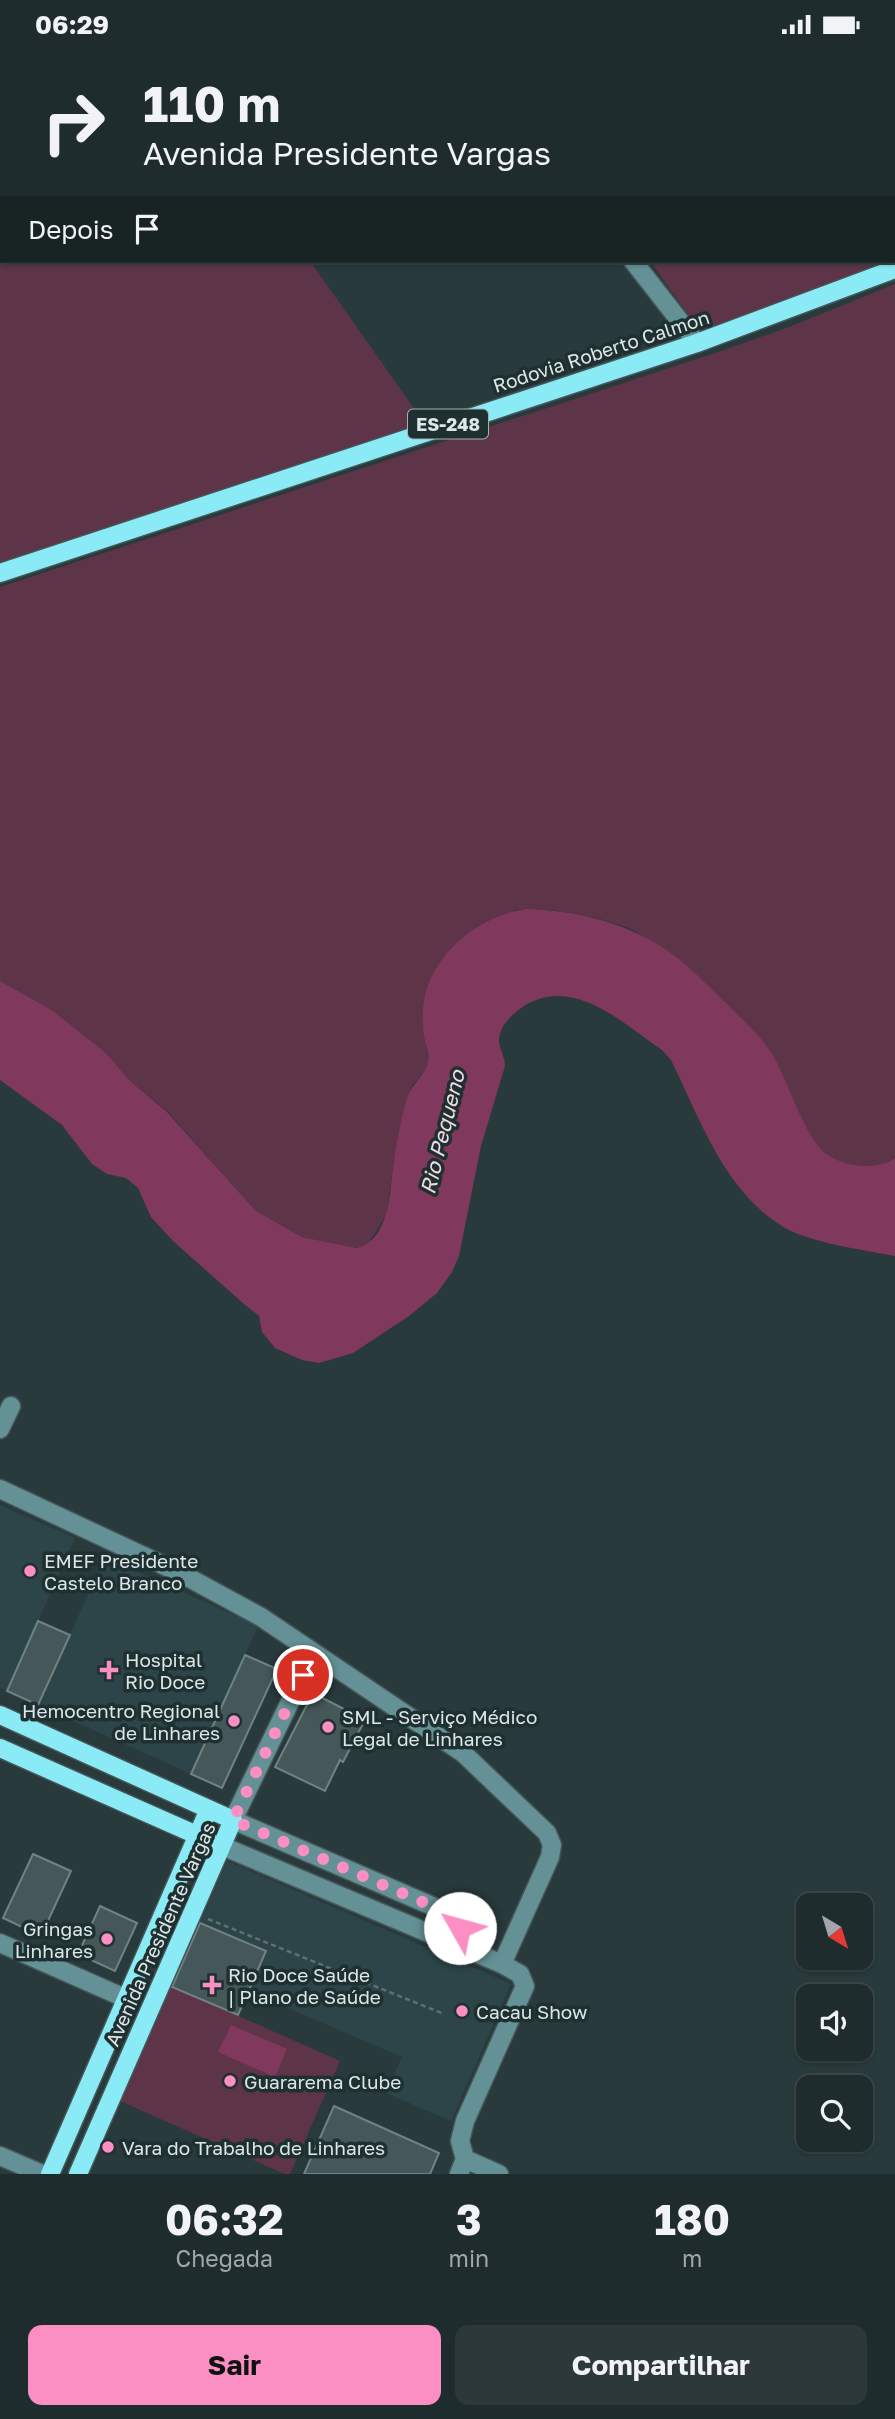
<!DOCTYPE html>
<html lang="pt">
<meta charset="utf-8">
<style>
:root{--surface:#1f2c2d;--page:#2c3839;--text:#f1f3f6;--muted:#a1a7aa;--line:#3c4849;--accent:#fb8fc3}
body{margin:0;font-family:"Golos Text",sans-serif;background:var(--page);color:var(--text);height:100vh;display:flex;flex-direction:column;font-size:26px;white-space:nowrap}
*{box-sizing:border-box;margin:0}
p{font-size:23px;color:var(--muted)}
.icon{flex:none;width:38px;height:38px;fill:none;stroke:currentColor;stroke-width:2;stroke-linecap:round;stroke-linejoin:round}
.map{position:relative;height:2125px;overflow:hidden}
.sheet{display:flex;flex-direction:column;background:var(--surface);flex:1}
.sheet>*{flex:none}
.banner{position:absolute;left:0px;top:0px;width:896px;height:214px;box-shadow:0 2px 5px #0004,0 0 0 2px var(--line);background:#1f2c2d;color:var(--text);overflow:hidden}
.needle{width:46px;rotate:142deg}
.buttons{position:absolute;left:796px;top:1844px;display:grid;gap:14px}
.buttons a{display:grid;place-items:center;width:77px;height:77px;border-radius:14px;background:var(--surface);box-shadow:0 2px 5px #0004,0 0 0 2px var(--line);font-size:35px}
.pin{position:absolute;display:grid;place-items:center;width:60px;height:60px;color:#fff;margin:-30px;border:4px solid #fff;border-radius:50%;box-shadow:0 2px 7px #0007}
.me{position:absolute;width:77px;margin:-38px;rotate:308deg;stroke-linejoin:round;filter:drop-shadow(0 0 5px #0008)}
.turn{display:flex;align-items:center;gap:24px;height:147px;padding:0 28px;font-size:32px}
.turn .icon{width:91px;height:91px;stroke-width:2.5}
.turn b{display:block;font-size:49px;line-height:60px}
.then{display:flex;align-items:center;height:66px;padding:0 28px;background:#0003;gap:14px;font-size:26px}
.eta{display:flex;justify-content:space-evenly;align-items:center;height:119px;text-align:center}
.eta b{font-size:42px;font-weight:700;line-height:49px}
.button{display:flex;gap:14px;margin-top:auto;padding:14px 28px}
.button a{flex:1;height:80px;border-radius:14px;background:var(--accent);color:#111;font-size:28px;font-weight:700;line-height:80px;text-align:center}
.button a+a{background:var(--page);color:var(--text)}
.status{display:flex;justify-content:space-between;align-items:center;height:49px;padding:0 35px;background:var(--surface);direction:ltr}
.status svg{height:19px;fill:currentColor}
.map>svg:first-child{display:block}
</style>
<div class="status"><b>06:29</b><svg viewBox="0 0 49 12"><path d="M0 12V9h3v3zM5 12V6h3v6zM10 12V3h3v9zM15 12V0h3v12zM26 1h20v11H26zM47 4h2v5h-2z"/></svg></div>
<div class="map">
<svg width="895" height="2125" viewBox="0 0 895 2125">
<rect width="100%" height="100%" fill="#293a3c"/>
<!-- built -->
<path fill="#2d4548" d="M0 1456 75 1489 7 1642 0 1639Z
M105 1508 258 1577 191 1725 38 1656Z
M227 1812 511 1935 451 2072 386 2044 402 2008 249 1942 266 1902 200 1874Z"/>
<!-- green -->
<path fill="#5e3448" d="M0 0 153 2H2V212H310L428 379 0 516Z
M664 0H895V213L703 283 699 281 650 212H894V2H662Z
M895 235V1109C877 1123 836 1117 821 1100 802 1080 788 1036 775 1011 770 1000 760 991 751 982 725 952 696 929 664 905 655 898 645 888 635 882 609 869 544 856 515 861L424 986 429 1011 425 1021 412 1037 407 1050 394 1112 386 1167 369 1193 358 1199 302 1188 256 1162 168 1063 130 1032 106 1004 52 961 0 932V538L718 303 789 278Z
M171 1937 340 2012 290 2125H285L120 2052Z"/>
<!-- water -->
<path fill="#81385d" d="M525 860C573 861 621 872 662 898 687 914 709 938 730 958 745 973 765 991 775 1010 789 1036 802 1079 821 1100 836 1117 877 1123 895 1109V1207C864 1201 812 1194 785 1179 725 1144 700 1070 671 1011L662 1001C622 974 574 926 524 957 512 965 500 976 499 991 499 1000 505 1007 505 1017L481 1097 459 1207 452 1223 437 1244 409 1267 353 1304 319 1314 302 1311 275 1299 262 1283 259 1267 244 1255 173 1192 151 1168 138 1139 126 1129 107 1125 92 1115 62 1076 0 1031V932L52 961 106 1004 130 1032 167 1063 256 1162 302 1188 357 1199C392 1189 389 1140 394 1112 397 1091 401 1069 407 1049 411 1036 425 1026 428 1013 430 1004 425 995 424 987 423 979 422 969 423 960 427 908 476 868 525 860Z
M231 1976 287 2000 275 2028 218 2003Z"/>
<!-- building -->
<path fill="#465759" stroke="#6f8284" stroke-width="2" d="M38 1572 70 1586 38 1656 7 1642Z
M245 1606 277 1620 222 1739 191 1725Z
M313 1644 365 1671 343 1713 340 1711 325 1742 275 1718Z
M33 1805 71 1822 41 1887 3 1869Z
M100 1857 137 1874 115 1922 78 1905Z
M200 1874 266 1902 238 1966 172 1938Z
M334 2057 439 2104 430 2125H304Z"/>
<g fill="none" stroke-linecap="round" stroke-linejoin="round">
<defs>
<path id="minor" d="M473 0 474 2
M633 212 697 294
M0 1380 11 1357
M0 1440 180 1524 261 1568 463 1704 547 1784 552 1796 550 1808 502 1915 520 1925 525 1937 465 2072 460 2092 465 2110 459 2125
M303 1626 233 1771 439 1860C456 1872 461 1882 467 1901
M222 1797 502 1915
M0 1894 127 1950
M0 2107 42 2125
M465 2110 499 2125"/>
<path id="major" d="M0 524 697 294 895 220
M0 1666 233 1771 78 2125
M0 1699 208 1791
M50 2125 209 1760"/>
</defs>
<!-- minor casing -->
<use href="#minor" stroke="#465658" stroke-width="21"/>
<!-- major casing -->
<use href="#major" stroke="#465658" stroke-width="21"/>
<!-- path -->
<path stroke="#616f71" stroke-width="2.5" stroke-dasharray="5 3.5" stroke-linecap="butt" d="M208 1870 444 1965"/>
<!-- minor -->
<use href="#minor" stroke="#649196" stroke-width="18"/>
<!-- major -->
<use href="#major" stroke="#8aebf6" stroke-width="18"/>
</g>
<g fill="none" stroke-linecap="round" stroke-linejoin="round">
<!-- route -->
<path stroke="#fb8fc3" stroke-width="12" stroke-dasharray="0 21.6" d="M303 1626 233 1771 439 1860 452 1868 460 1879"/>
</g>
<!-- markers -->
<g fill="#fb8fc3" stroke="#1f3031" stroke-width="2.5">
<circle cx="30" cy="1522" r="7"/>
<path d="M105.5 1610.5h7v7h7v7h-7v7h-7v-7h-7v-7h7z"/>
<circle cx="234" cy="1672" r="7"/>
<circle cx="328" cy="1678" r="7"/>
<circle cx="107" cy="1890" r="7"/>
<path d="M208.5 1925.5h7v7h7v7h-7v7h-7v-7h-7v-7h7z"/>
<circle cx="462" cy="1962" r="7"/>
<circle cx="230" cy="2032" r="7"/>
<circle cx="108" cy="2098" r="7"/>
</g>
<g text-anchor="middle" dominant-baseline="central" stroke-width="7" stroke-linejoin="round" paint-order="stroke">
<!-- shield labels -->
<rect fill="#1f3031" stroke="#a4b0b2" stroke-width="2" x="408" y="360.5" width="80" height="29" rx="5"/>
<g font-size="18" font-weight="bold" fill="#dde7e9">
<text x="448" y="375">ES-248</text>
</g>
<!-- street labels -->
<g font-size="19" fill="#dde7e9" stroke="#1f3031">
<text transform="translate(601 302) rotate(-18)">Rodovia Roberto Calmon</text>
<text transform="translate(160 1885) rotate(-66)">Avenida Presidente Vargas</text>
</g>
<!-- poi labels -->
<g font-size="19" fill="#dde7e9" stroke="#1f3031" text-anchor="start">
<text x="44" y="1511">EMEF Presidente<tspan x="44" dy="22">Castelo Branco</tspan></text>
<text x="125" y="1610">Hospital<tspan x="125" dy="22">Rio Doce</tspan></text>
<text x="220" y="1661" text-anchor="end">Hemocentro Regional<tspan x="220" dy="22">de Linhares</tspan></text>
<text x="342" y="1667">SML - Serviço Médico<tspan x="342" dy="22">Legal de Linhares</tspan></text>
<text x="93" y="1879" text-anchor="end">Gringas<tspan x="93" dy="22">Linhares</tspan></text>
<text x="228" y="1925">Rio Doce Saúde<tspan x="228" dy="22">| Plano de Saúde</tspan></text>
<text x="476" y="1962">Cacau Show</text>
<text x="244" y="2032">Guararema Clube</text>
<text x="122" y="2098">Vara do Trabalho de Linhares</text>
</g>
<!-- water labels -->
<g font-size="21" font-style="italic" fill="#f1dae3" stroke="#1f3031">
<text transform="translate(442 1083) rotate(-76)">Rio Pequeno</text>
</g>
</g>
</svg>
<div class="buttons">
<a><svg class="needle" viewBox="-14 -14 28 28"><path d="M0-13l5 13h-10z" fill="#e53935"/><path d="M0 13l5-13h-10z" fill="#a1a7aa"/></svg></a>
<a><svg class="icon" aria-label="sound" viewBox="0 0 24 24"><path d="M4 9h4l5-4v14l-5-4H4zM17 9q2 3 0 6"/></svg></a>
<a><svg class="icon" aria-label="search" viewBox="0 0 24 24"><circle cx="10" cy="10" r="6"/><path d="M15 15l6 6"/></svg></a>
</div>
<div class="pin" style="left:303px;top:1626px;background:#d93025"><svg class="icon" aria-label="arrive" viewBox="0 0 24 24"><path d="M6 21V4h12l-3 4 3 4H6"/></svg></div>
<svg class="me" style="left:460px;top:1879px" viewBox="-20 -20 40 40"><circle r="19" fill="#fff"/><path d="M0-13L10 11 0 6-10 11z" fill="#fb8fc3"/></svg>
<div class="banner">
<div class="turn"><svg class="icon" aria-label="right" viewBox="0 0 24 24"><path d="M7 20v-9h11M14 6l5 5-5 5"/></svg><div><b>110 m</b>Avenida Presidente Vargas</div></div>
<div class="then">Depois<svg class="icon" aria-label="arrive" viewBox="0 0 24 24"><path d="M6 21V4h12l-3 4 3 4H6"/></svg></div>
</div>
</div>
<section class="sheet">
<div class="eta">
<div><b>06:32</b><p>Chegada</p></div>
<div><b>3</b><p>min</p></div>
<div><b>180</b><p>m</p></div>
</div>
<div class="button"><a>Sair</a><a>Compartilhar</a></div>
</section>
